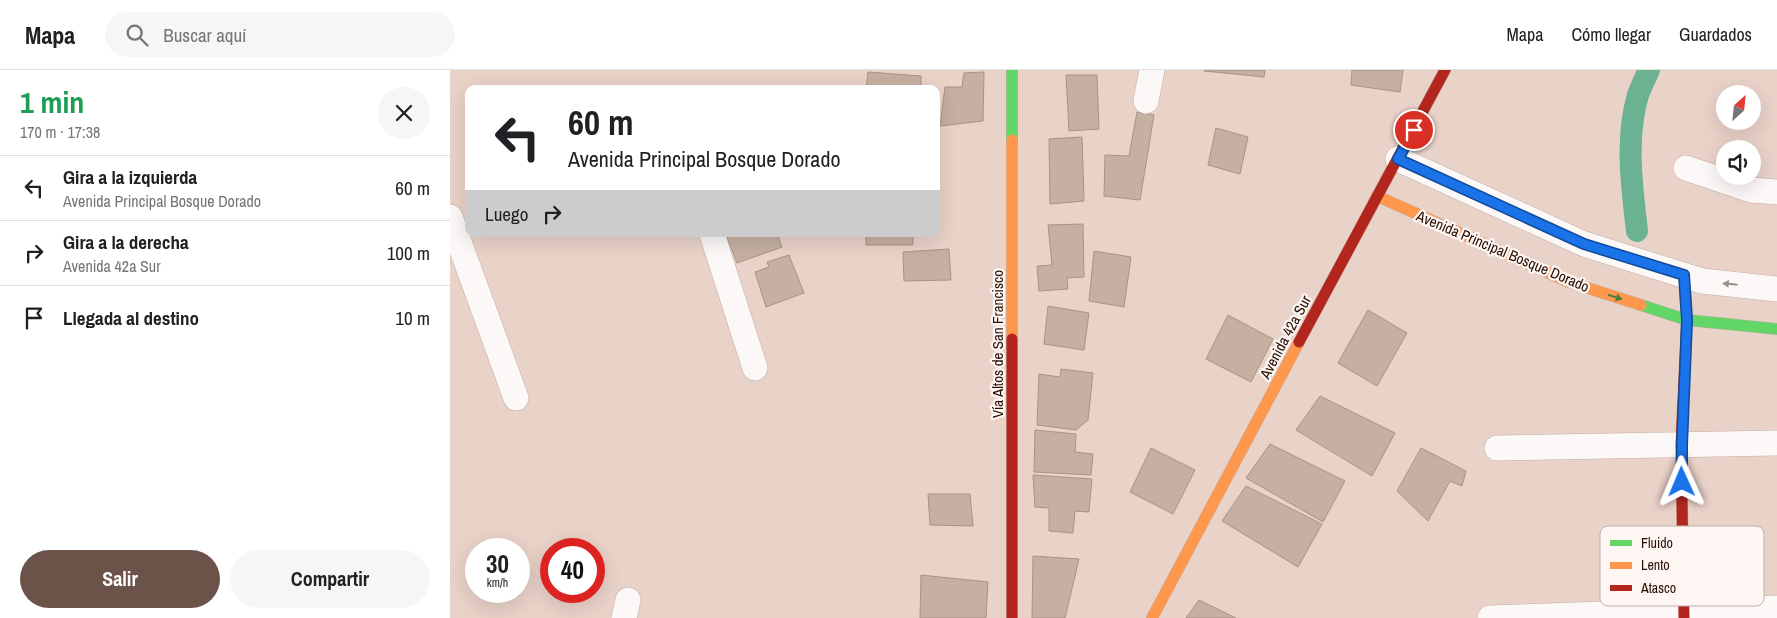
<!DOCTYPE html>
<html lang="es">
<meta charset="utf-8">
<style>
:root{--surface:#fff;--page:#f6f6f6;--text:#202124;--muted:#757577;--line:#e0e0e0;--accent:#6b5349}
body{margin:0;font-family:"Archivo Narrow",sans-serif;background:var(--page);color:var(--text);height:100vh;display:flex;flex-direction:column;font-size:19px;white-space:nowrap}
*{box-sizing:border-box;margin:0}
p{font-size:16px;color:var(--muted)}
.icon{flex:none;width:28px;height:28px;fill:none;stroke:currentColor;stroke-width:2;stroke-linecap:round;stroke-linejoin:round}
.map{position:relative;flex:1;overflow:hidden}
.sheet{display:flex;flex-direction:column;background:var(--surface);width:450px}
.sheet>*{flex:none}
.banner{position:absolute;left:15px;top:15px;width:475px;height:152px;border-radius:10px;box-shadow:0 5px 20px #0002;background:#fff;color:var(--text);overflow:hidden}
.needle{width:32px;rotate:27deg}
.buttons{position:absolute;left:1266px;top:15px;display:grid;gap:10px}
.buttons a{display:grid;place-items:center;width:45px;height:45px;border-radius:50%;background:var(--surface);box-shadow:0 5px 20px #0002;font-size:25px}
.speed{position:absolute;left:15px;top:468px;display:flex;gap:10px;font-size:25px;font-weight:700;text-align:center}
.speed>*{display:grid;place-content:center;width:65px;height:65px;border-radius:50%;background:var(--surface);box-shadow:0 5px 20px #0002;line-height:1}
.speed small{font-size:12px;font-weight:400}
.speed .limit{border:8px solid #d22;background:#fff;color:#111}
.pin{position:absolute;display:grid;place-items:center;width:42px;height:42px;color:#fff;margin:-21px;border:2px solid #fff;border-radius:50%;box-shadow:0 1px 5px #0007}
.me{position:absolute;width:55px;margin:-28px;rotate:359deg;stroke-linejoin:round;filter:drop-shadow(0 0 4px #0008)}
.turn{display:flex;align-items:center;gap:18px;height:105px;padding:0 20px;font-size:22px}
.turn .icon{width:65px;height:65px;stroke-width:2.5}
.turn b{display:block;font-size:35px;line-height:42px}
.then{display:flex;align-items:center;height:48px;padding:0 20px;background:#0003;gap:10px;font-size:19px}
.round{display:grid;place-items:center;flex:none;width:52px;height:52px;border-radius:26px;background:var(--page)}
.head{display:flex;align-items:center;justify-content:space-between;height:85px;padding:0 20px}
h1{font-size:30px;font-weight:700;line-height:38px;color:#1e9e55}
.button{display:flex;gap:10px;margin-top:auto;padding:10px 20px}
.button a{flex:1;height:58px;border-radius:30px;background:var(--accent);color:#fff;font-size:20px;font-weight:700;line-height:58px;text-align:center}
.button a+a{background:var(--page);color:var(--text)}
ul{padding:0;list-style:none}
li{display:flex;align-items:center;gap:15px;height:65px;padding:0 20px;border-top:1px solid var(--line)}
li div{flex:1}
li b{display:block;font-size:19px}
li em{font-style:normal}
header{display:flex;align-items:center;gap:30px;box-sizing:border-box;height:70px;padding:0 25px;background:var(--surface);border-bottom:1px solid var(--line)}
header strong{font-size:24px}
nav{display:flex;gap:28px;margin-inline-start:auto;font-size:18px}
.search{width:350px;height:45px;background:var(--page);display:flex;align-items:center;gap:12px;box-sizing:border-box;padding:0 18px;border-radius:28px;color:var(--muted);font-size:19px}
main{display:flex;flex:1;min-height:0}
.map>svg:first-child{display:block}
</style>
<header>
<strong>Mapa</strong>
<div class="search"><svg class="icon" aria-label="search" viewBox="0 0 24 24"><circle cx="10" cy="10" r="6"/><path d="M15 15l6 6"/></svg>Buscar aquí</div>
<nav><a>Mapa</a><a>Cómo llegar</a><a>Guardados</a></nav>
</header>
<main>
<section class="sheet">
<div class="head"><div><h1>1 min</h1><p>170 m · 17:38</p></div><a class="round"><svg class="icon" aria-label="close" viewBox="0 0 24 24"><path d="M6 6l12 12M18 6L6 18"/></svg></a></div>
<ul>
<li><svg class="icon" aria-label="left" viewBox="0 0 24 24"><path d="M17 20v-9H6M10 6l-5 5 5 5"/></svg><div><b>Gira a la izquierda</b><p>Avenida Principal Bosque Dorado</p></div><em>60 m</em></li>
<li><svg class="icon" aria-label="right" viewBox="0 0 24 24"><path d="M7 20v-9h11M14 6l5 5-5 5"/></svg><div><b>Gira a la derecha</b><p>Avenida 42a Sur</p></div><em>100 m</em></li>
<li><svg class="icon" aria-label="arrive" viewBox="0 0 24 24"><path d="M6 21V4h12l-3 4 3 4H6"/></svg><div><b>Llegada al destino</b></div><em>10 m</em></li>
</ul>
<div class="button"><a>Salir</a><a>Compartir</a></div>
</section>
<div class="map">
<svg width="1327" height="548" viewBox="0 0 1327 548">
<rect width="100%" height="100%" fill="#e9d2c8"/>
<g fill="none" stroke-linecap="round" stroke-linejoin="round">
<!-- canal -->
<path stroke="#6ab291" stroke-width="22" d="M1187 161C1182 117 1175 69 1188 25 1191 17 1195 8 1199 0"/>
</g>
<!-- building -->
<path fill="#c5b0a2" stroke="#a89485" d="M754 0H815L814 7 754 1Z
M902 0H953L950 22 901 15Z
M418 2 471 6V19H416Z
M534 2 533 51 490 56 495 17H512L514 3Z
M616 5H647L649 59 619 61Z
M687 42 704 45 690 130 654 126 655 85 679 86Z
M766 58 798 67 790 104 758 95Z
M632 67 634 131 600 134 599 69Z
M633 154 634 207 617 208 618 219 589 221 587 196 602 195 598 155Z
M276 164H327L332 177 287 193Z
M416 164H463V175H416Z
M499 179 501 210 454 211 453 182Z
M644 181 681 187 674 237 639 231Z
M339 185 354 223 316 237 305 202 319 197 317 192Z
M598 236 639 243 634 280 594 274Z
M918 240 957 263 927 316 888 293Z
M778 245 823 269 801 312 756 289Z
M611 299 643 303 638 350 626 360 587 355 589 304 610 307Z
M870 326 945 363 922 406 846 360Z
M585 360 626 364 625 382 643 384 641 405 584 402Z
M820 374 895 411 873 452 796 408Z
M701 378 745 400 723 444 680 422Z
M971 378 1016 401 1012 416 1000 411 978 451 947 421Z
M583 405 642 409 639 442 625 441 623 463 599 461V438L585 437Z
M796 416 872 454 848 497 772 451Z
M478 424H520L523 456 480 455Z
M583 486 629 489 615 548H582Z
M471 505 538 512 536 548H470Z
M749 530 786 548H736Z"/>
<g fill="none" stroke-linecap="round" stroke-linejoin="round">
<defs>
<path id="street" d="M696 31 702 0
M948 89 1134 174 1252 211 1327 219
M1236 98 1301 120 1327 122
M0 147 66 328
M262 164 305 298
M1047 378 1327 373
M174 548 178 530
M1040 548 1327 538"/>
<path id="fast" d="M562 0V70
M1191 235 1237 250 1327 259"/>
<path id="slow" d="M562 70V269
M927 126 1119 212 1191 235
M702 548 849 272"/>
<path id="jam" d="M1234 205 1237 250 1231 375 1234 548
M562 269V548
M849 272 995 0"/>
</defs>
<!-- street casing -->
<use href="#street" stroke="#c4ada3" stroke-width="26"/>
<!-- fast casing -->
<use href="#fast" stroke="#c4ada3" stroke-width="12"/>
<!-- slow casing -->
<use href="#slow" stroke="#c4ada3" stroke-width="12"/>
<!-- jam casing -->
<use href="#jam" stroke="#c4ada3" stroke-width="12"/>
<!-- street -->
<use href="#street" stroke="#fcf8f7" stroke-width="25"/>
<!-- fast -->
<use href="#fast" stroke="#63d668" stroke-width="11"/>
<!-- slow -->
<use href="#slow" stroke="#ff974d" stroke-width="11"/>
<!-- jam -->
<use href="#jam" stroke="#b3261e" stroke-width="11"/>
</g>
<!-- one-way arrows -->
<defs><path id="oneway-solid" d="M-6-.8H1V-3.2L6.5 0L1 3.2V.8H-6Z" transform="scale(1.25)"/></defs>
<use fill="#9c8f8a" href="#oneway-solid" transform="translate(1280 214) rotate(-174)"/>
<use fill="#487c3b" href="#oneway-solid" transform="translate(1165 227) rotate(18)"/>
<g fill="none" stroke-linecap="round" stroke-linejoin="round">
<defs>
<path id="route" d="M964 60 948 89 1134 174 1234 205 1237 250 1232 375V412"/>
</defs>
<!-- route casing -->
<use href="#route" stroke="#114b97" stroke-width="12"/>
<!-- route -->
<use href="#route" stroke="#1a73e8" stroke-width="9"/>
</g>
<g text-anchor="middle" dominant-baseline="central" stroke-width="4.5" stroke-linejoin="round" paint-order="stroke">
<!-- street labels -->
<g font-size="15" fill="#270f04" stroke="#fef6f3">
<text transform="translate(1053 181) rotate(23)">Avenida Principal Bosque Dorado</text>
<text transform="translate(835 267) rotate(-62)">Avenida 42a Sur</text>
<text transform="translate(547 274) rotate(-90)">Vía Altos de San Francisco</text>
</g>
</g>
<!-- legend -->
<rect x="1150" y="456" width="164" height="80" rx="8" fill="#fef6f3" stroke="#beb1ab" stroke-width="1"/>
<rect x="1160" y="470" width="22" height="6" fill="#63d668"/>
<rect x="1160" y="492" width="22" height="7" fill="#ff974d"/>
<rect x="1160" y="515" width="22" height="6" fill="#b3261e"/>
<g font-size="14" fill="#270f04">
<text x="1191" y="478">Fluido</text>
<text x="1191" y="500">Lento</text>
<text x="1191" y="523">Atasco</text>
</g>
</svg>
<div class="buttons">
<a><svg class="needle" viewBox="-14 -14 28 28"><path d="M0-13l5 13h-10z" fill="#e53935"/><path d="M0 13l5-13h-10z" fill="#757577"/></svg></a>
<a><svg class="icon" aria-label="sound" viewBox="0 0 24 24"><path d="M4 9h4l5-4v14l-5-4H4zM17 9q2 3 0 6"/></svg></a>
</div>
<div class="speed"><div>30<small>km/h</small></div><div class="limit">40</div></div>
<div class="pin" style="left:964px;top:60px;background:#d93025"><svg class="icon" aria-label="arrive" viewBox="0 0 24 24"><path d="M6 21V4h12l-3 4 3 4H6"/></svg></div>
<svg class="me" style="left:1232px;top:412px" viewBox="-20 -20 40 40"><path d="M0-17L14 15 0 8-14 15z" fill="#1a73e8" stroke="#fff" stroke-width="4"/></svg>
<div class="banner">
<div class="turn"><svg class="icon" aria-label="left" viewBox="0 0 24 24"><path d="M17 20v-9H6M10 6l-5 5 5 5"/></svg><div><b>60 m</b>Avenida Principal Bosque Dorado</div></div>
<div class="then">Luego<svg class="icon" aria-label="right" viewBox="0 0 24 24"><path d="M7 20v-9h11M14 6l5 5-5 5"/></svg></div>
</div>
</div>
</main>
